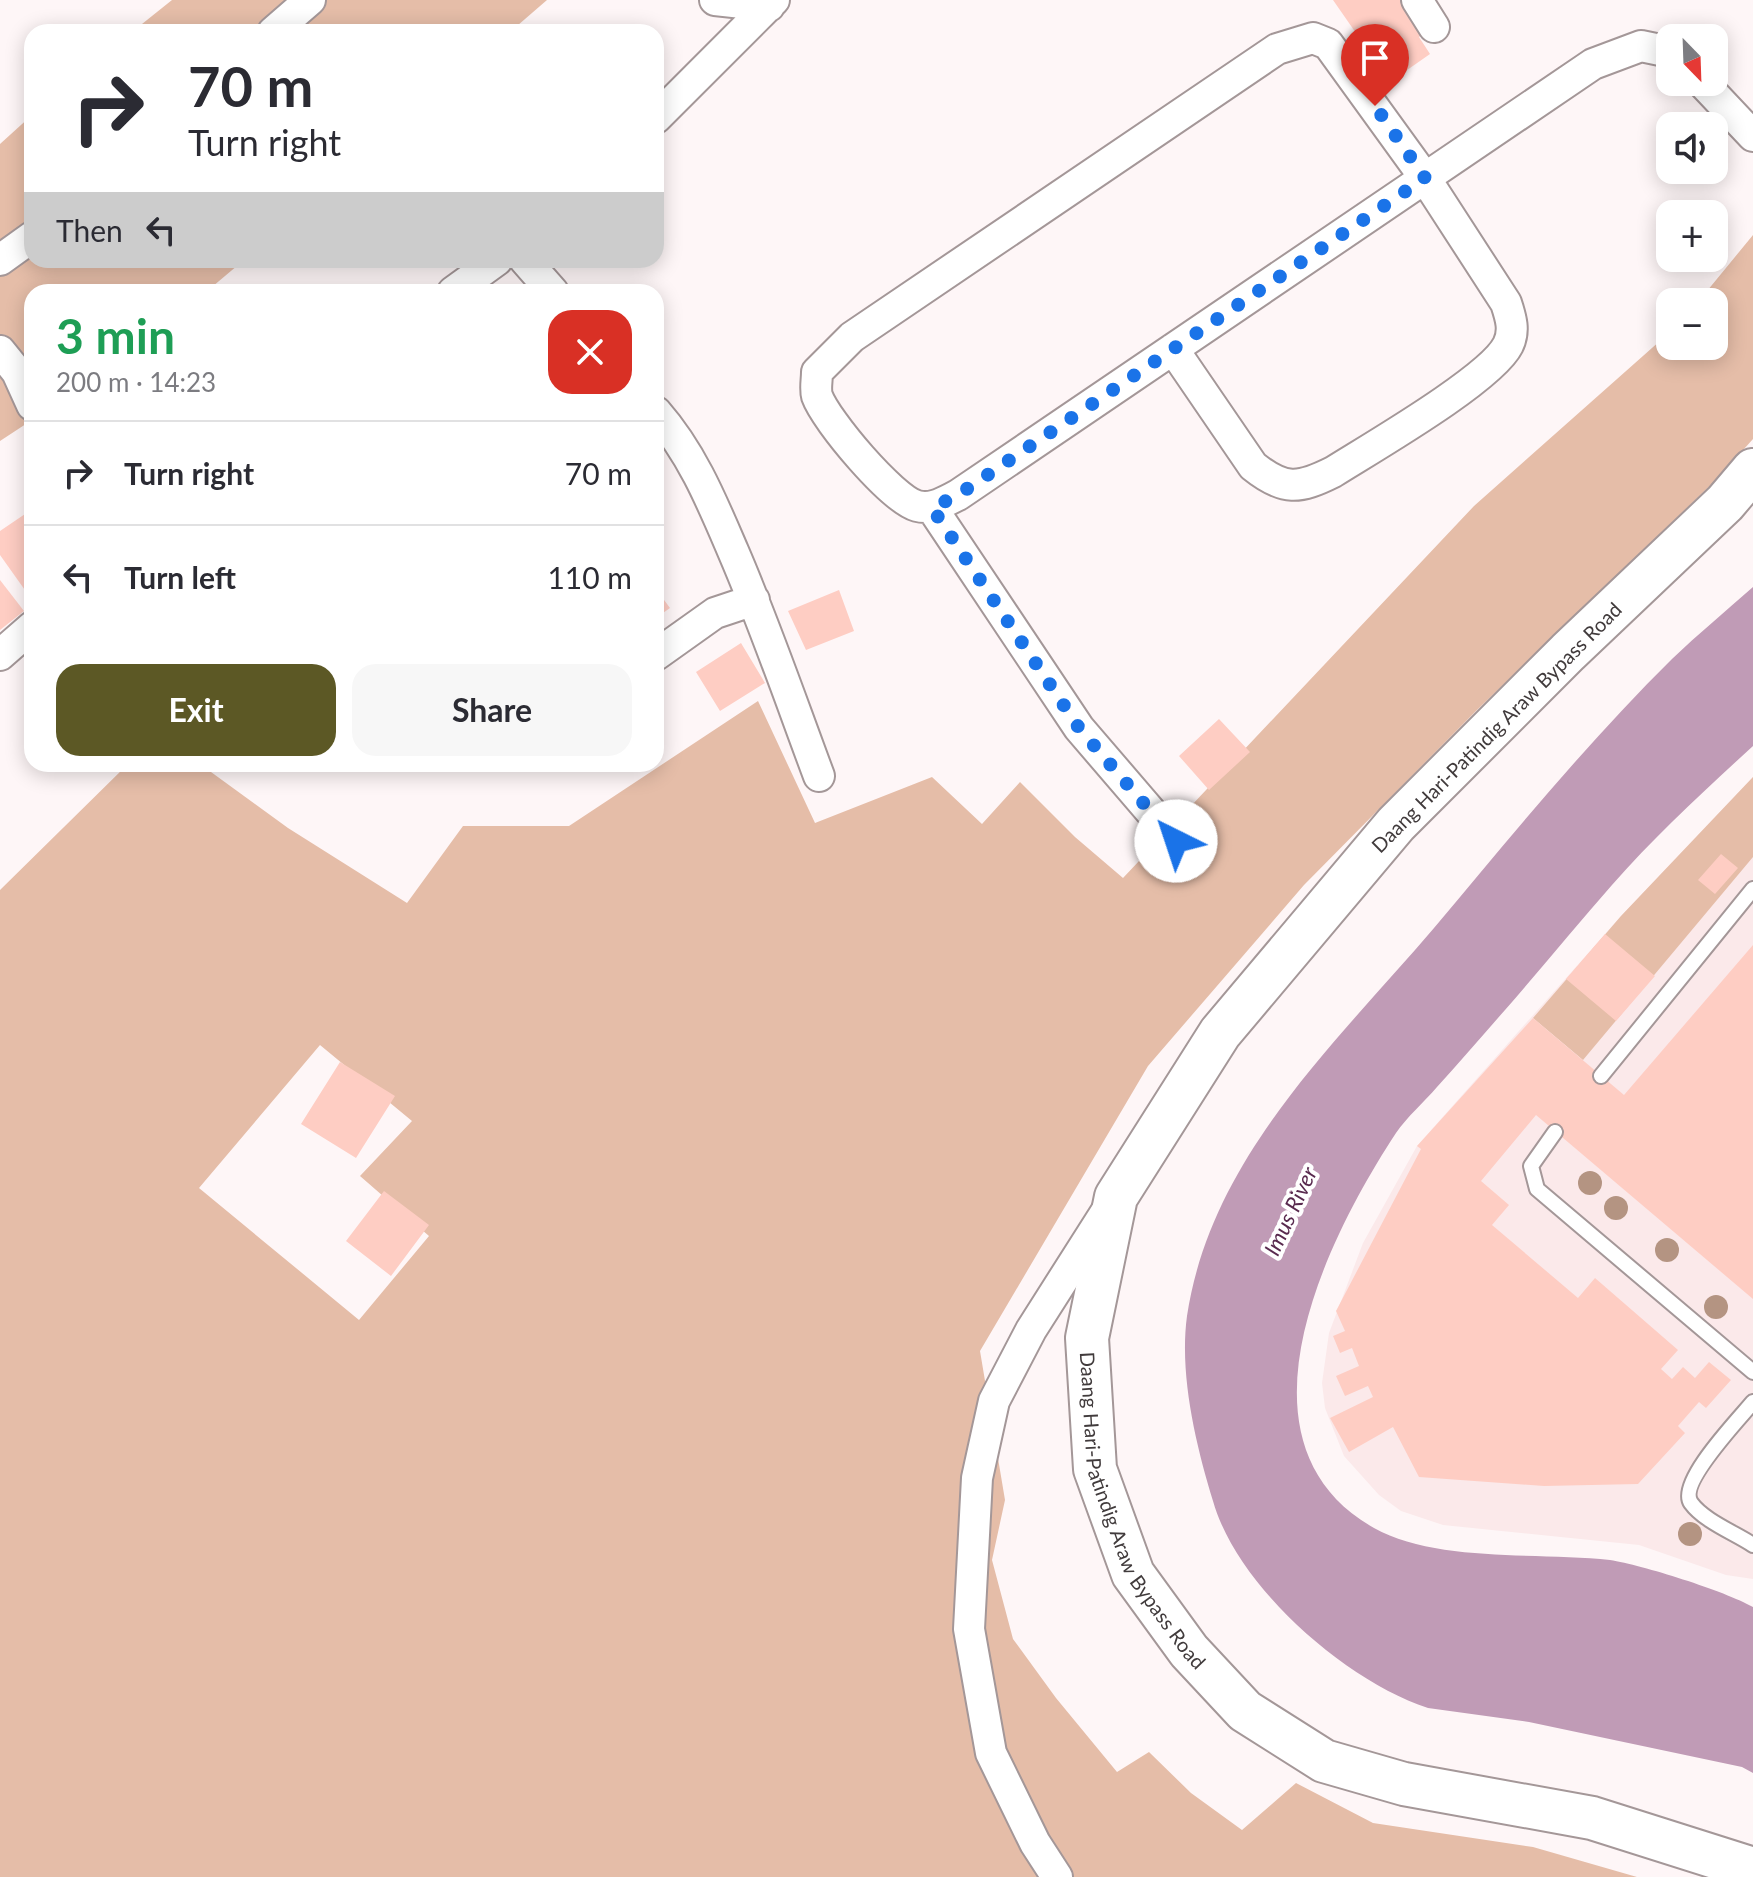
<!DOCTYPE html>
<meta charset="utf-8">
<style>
:root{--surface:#fff;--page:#f7f7f7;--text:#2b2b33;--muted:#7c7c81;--line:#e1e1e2;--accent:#5c5825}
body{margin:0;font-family:Lato,sans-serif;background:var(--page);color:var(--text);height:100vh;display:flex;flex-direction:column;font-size:30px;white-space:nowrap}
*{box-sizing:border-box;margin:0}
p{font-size:26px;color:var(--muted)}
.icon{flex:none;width:44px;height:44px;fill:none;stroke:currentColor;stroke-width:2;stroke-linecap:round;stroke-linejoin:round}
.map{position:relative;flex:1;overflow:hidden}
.drawer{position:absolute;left:24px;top:284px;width:640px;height:488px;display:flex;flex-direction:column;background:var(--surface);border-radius:24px;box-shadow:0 4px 20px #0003}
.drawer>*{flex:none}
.guide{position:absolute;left:24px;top:24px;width:640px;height:244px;border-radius:24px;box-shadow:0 4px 20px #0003;background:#fff;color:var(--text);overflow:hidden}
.needle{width:52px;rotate:157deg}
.fabs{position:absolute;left:1656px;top:24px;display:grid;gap:16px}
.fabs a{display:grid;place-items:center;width:72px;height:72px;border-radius:16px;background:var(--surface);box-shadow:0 4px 20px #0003;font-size:40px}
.pin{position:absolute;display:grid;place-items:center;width:68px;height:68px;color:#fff;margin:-82px -34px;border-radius:50% 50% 50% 0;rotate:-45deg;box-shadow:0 0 8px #0007}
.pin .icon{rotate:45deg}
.me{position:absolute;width:88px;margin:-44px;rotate:319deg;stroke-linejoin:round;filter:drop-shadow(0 0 6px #0008)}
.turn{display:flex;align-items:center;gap:28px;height:168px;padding:0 32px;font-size:36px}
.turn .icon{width:104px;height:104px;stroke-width:2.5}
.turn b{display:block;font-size:56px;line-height:68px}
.then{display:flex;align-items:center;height:76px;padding:0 32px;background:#0003;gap:16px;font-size:30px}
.round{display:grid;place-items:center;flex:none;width:84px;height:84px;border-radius:24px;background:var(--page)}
.head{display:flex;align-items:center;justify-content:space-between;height:136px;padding:0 32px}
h1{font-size:48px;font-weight:700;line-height:60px;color:#1e9e55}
.primary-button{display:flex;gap:16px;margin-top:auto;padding:16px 32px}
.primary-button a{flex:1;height:92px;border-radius:24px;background:var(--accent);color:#fff;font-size:32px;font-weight:700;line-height:92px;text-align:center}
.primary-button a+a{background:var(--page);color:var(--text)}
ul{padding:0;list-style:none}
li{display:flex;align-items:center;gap:24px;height:104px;padding:0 32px;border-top:2px solid var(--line)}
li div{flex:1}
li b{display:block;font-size:30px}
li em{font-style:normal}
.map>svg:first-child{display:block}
</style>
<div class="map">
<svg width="1753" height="1877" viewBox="0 0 1753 1877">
<rect width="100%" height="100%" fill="#fef6f7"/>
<!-- built -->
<path fill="#fbe9ea" d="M1753 777V1579L1726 1575 1639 1545 1443 1525 1401 1511 1379 1495 1344 1456 1325 1408 1322 1383 1329 1333 1363 1243 1417 1146 1621 916Z"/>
<!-- green -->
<path fill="#e5bda8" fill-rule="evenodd" d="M172 0H547L510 32H132Z
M32 115V260H244L206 292H32V420L0 441V144Z
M1753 235V439L1717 479 1477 710 1304 885 1148 1066 980 1351 1005 1500 992 1560 1013 1639 1056 1698 1117 1772 1149 1752 1191 1793 1242 1830 1296 1783 1373 1823 1533 1847 1637 1877H0V890L128 764H200L288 828 407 903 463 826H569L758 701 815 823 932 777 982 824 1020 782 1075 837 1123 878 1474 506 1670 332V346H1714V302H1698ZM320 1045 412 1121 360 1176 429 1236 359 1320 199 1188Z
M1753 777V857L1583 1060 1533 1018 1621 916Z"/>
<!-- water -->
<path fill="#c09bb6" d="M1753 587V746C1705 790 1655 836 1612 885 1576 926 1541 969 1505 1010 1482 1036 1460 1062 1437 1087 1424 1102 1407 1117 1396 1133 1327 1238 1224 1443 1374 1528 1436 1563 1540 1552 1610 1560 1642 1565 1725 1591 1753 1607V1773L1742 1767 1529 1722 1428 1708C1345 1681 1237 1586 1213 1501 1196 1445 1179 1375 1187 1316 1211 1157 1335 1044 1434 928 1511 836 1587 743 1672 659 1698 634 1726 611 1753 587Z"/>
<!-- building -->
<path fill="#fecdc3" d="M1333 0H1402L1425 33 1419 37 1430 54 1390 82Z
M28 512 32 518V600L0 555V531Z
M0 580 24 611 0 630Z
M656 589 670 608 656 618Z
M839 590 854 631 806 650 788 611Z
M741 643 765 683 720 711 696 672Z
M1219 719 1250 752 1209 790 1179 756Z
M1721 854 1738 868 1715 894 1698 880Z
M1605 934 1655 976 1616 1021 1566 979Z
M1753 945V1299L1536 1115 1481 1181 1509 1205 1492 1225 1578 1298 1595 1278 1678 1350 1661 1369 1672 1379 1683 1367 1695 1378 1709 1362 1731 1380 1706 1408 1699 1402 1678 1426 1685 1433 1638 1484 1544 1486 1419 1477 1393 1427 1349 1452 1330 1418 1373 1397 1368 1386 1345 1396 1336 1376 1359 1366 1352 1348 1340 1353 1333 1336 1345 1331 1336 1311 1421 1149 1417 1146 1533 1018 1624 1095Z
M340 1062 395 1096 356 1158 301 1124Z
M384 1191 429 1225 391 1276 346 1241Z"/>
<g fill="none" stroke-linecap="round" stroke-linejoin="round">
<defs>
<path id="service" d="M1601 1076 1753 889
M1555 1132 1531 1166 1537 1189 1753 1372
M1753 1402C1739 1419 1677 1483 1691 1503 1704 1521 1735 1533 1753 1545"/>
<path id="minor" d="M715 0 769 6
M1417 0 1434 27
M273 32 310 0
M1702 82 1753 136
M656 118 774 0
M0 260 32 237
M525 260 553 292
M453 292 497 260
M1173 349 1253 466C1284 491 1299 489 1333 472 1371 448 1491 379 1508 345 1515 331 1511 318 1506 303L1425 178 1328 44 1313 38 1277 49 852 337 817 372C817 380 815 389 817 396 826 421 892 499 917 506 932 510 944 502 958 495L1593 64 1641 46 1670 52
M0 351 17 372 32 405
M656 412C692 453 712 502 733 551 765 625 791 701 819 776
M932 508 1079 728 1176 841
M0 655 32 627
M656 655 715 613 754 600
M1057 1877 1035 1843 991 1753 969 1629 977 1478 994 1401 1031 1330 1106 1212"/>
<g id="secondary">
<path id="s1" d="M1753 470 1725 503 1568 652 1396 824 1220 1033 1116 1197 1087 1338 1095 1469 1133 1574 1189 1651 1245 1711 1324 1761 1404 1784 1592 1818 1753 1869"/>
</g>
</defs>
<!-- service casing -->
<use href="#service" stroke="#a49798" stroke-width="18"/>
<!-- minor casing -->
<use href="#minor" stroke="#a49798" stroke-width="34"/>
<!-- secondary casing -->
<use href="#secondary" stroke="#a49798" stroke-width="46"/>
<!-- service -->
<use href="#service" stroke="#fff" stroke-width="14"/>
<!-- minor -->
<use href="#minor" stroke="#fff" stroke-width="30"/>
<!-- secondary -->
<use href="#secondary" stroke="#fff" stroke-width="42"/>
</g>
<!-- trees -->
<g fill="#b49482">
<circle cx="1590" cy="1183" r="12"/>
<circle cx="1616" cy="1208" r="12"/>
<circle cx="1667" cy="1250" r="12"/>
<circle cx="1716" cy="1307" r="12"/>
<circle cx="1690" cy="1534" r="12"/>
</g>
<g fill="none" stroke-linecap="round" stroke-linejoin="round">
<!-- route -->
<path stroke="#1a73e8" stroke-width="14" stroke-dasharray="0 25.2" d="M1176 841 1079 728 932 508 958 495 1425 178 1375 106"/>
</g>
<g text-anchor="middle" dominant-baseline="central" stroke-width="8" stroke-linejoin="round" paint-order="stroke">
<!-- street labels -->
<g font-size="20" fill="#413b3c" stroke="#fff">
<text transform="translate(1496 727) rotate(-45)">Daang Hari-Patindig Araw Bypass Road</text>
<text stroke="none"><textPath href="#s1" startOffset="1300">Daang Hari-Patindig Araw Bypass Road</textPath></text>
</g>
<!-- water labels -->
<g font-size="22" font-style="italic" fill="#592a4f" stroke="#fff">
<text transform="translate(1290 1211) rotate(-65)">Imus River</text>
</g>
</g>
</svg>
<div class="fabs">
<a><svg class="needle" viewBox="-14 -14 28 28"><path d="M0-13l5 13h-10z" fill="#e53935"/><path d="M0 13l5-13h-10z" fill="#7c7c81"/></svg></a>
<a><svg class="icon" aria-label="sound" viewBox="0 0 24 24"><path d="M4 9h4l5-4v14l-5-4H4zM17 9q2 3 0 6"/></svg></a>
<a>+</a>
<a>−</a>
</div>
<div class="pin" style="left:1375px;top:106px;background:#d93025"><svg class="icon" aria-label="arrive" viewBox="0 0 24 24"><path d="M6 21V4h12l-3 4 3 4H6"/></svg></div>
<svg class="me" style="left:1176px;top:841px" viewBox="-20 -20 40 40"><circle r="19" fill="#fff"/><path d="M0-13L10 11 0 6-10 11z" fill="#1a73e8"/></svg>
<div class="guide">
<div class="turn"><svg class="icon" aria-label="right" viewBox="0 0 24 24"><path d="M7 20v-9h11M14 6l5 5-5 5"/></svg><div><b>70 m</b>Turn right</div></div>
<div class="then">Then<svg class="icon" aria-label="left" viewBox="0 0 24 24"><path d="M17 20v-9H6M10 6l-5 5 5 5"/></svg></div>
</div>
<section class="drawer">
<div class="head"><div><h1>3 min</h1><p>200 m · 14:23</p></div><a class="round" style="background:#d93025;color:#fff"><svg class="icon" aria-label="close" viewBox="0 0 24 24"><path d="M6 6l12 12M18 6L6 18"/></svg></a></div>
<ul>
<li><svg class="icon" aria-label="right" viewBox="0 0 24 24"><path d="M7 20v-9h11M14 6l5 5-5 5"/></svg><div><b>Turn right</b></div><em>70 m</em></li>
<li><svg class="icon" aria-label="left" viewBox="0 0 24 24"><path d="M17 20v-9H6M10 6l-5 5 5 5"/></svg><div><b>Turn left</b></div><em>110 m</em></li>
</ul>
<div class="primary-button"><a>Exit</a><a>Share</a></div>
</section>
</div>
